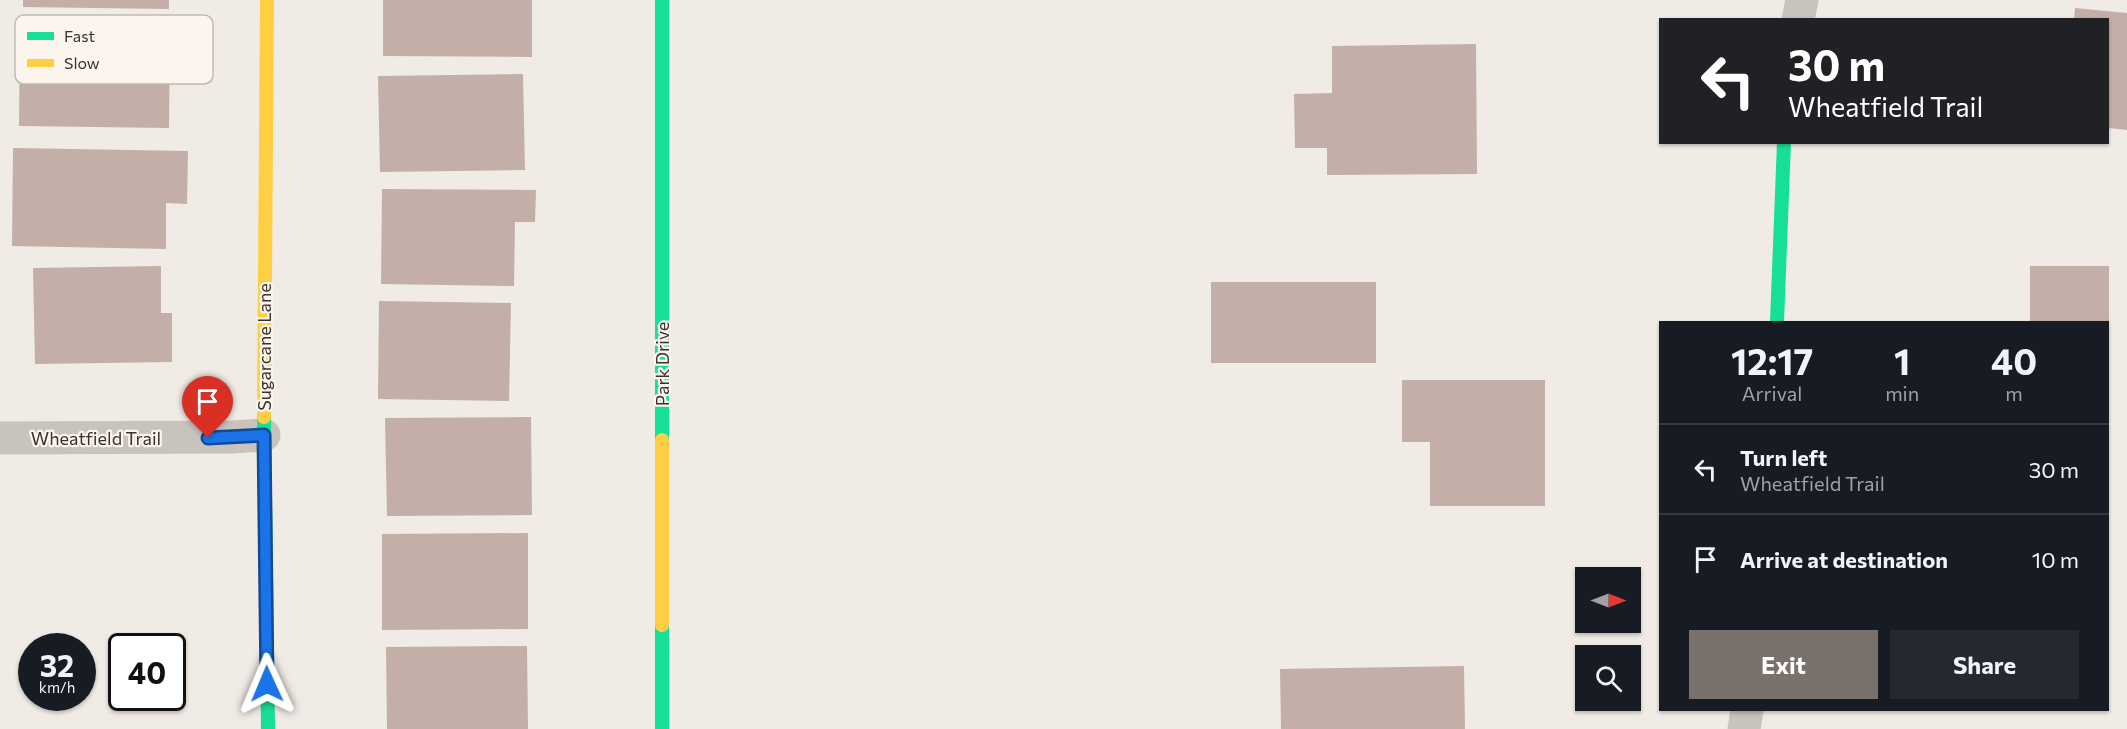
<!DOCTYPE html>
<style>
:root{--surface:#171b24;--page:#242831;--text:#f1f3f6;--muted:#9ea1a6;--line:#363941;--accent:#7a716c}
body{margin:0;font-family:Commissioner,sans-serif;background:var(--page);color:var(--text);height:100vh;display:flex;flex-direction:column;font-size:22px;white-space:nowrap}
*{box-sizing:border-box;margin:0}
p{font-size:20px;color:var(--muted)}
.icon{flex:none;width:33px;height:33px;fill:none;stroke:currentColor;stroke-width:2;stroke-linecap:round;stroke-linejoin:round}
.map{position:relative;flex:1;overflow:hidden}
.sheet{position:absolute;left:1659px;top:321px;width:450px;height:390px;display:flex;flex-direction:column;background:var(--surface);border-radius:0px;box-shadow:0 2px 4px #0004}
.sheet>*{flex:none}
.top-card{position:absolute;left:1659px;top:18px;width:450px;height:126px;border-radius:0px;box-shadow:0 2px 4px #0004;background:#202124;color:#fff;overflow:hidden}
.needle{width:39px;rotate:90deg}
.buttons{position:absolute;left:1575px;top:567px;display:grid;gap:12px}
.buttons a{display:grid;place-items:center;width:66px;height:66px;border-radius:0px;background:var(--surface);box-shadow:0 2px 4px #0004;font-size:30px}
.speed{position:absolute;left:18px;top:633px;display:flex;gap:12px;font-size:30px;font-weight:700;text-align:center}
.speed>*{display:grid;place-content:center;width:78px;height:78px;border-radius:50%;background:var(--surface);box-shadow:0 2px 4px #0004;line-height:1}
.speed small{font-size:15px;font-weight:400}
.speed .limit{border:3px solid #111;border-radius:9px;background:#fff;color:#111}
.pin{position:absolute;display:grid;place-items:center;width:51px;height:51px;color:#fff;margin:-62px -26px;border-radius:50% 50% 50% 0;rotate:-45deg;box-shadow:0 0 6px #0007}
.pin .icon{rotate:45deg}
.me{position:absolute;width:66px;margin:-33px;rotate:359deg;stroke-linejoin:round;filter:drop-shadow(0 0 4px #0008)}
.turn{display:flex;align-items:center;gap:21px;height:126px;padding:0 30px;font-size:27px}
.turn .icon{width:78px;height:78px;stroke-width:2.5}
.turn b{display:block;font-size:42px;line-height:51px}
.eta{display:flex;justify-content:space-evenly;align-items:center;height:102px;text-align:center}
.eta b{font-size:36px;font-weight:700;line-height:42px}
.action{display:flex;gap:12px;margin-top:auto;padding:12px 30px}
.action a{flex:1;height:69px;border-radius:0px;background:var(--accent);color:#fff;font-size:24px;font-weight:700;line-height:69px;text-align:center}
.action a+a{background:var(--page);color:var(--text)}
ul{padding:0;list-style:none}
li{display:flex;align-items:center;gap:18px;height:90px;padding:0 30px;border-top:2px solid var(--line)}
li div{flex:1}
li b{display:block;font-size:22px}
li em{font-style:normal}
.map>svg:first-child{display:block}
</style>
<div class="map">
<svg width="2127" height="729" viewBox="0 0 2127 729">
<rect width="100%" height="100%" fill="#f0ebe5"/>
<!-- building -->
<path fill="#c3afa7" d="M23 0H169V9L23 7Z
M383 0H532V57L383 56Z
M2075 8 2127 13V130L2108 128V20H2074Z
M20 29 170 30 169 128 19 126Z
M1476 44 1477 174 1327 175V148H1295L1294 94 1332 93V46Z
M523 74 525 170 380 172 378 76Z
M13 148 188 151 187 204 166 203V249L12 246Z
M382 189 536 190 535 222H515L514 286 381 284Z
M161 266V313H172V362L35 364 33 268Z
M2030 266H2109V322H2030Z
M1211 282H1376V363H1211Z
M379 301 511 303 509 401 378 399Z
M1402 380H1545V506H1430V442H1402Z
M531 417 532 515 387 516 385 418Z
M528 533V629L382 630V534Z
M527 646 528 729H387L386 647Z
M1464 666 1465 729H1281L1280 669Z"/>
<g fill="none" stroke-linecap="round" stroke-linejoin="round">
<!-- street -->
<path stroke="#c9c3be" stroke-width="33" d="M1798 20 1802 0
M0 438 231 437 264 435
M1744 729 1747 710"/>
<!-- fast -->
<path stroke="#16e098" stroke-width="14" d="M662 0V440
M1777 322 1784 142
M264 417 268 729
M662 625V729"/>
<!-- slow -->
<path stroke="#ffcf43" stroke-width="14" d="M264 417 267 0
M662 440V625"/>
</g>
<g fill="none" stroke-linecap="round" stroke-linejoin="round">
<defs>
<path id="route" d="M208 438 264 435 267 684"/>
</defs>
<!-- route casing -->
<use href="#route" stroke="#114b97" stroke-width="15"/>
<!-- route -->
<use href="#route" stroke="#1a73e8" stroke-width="10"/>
</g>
<g text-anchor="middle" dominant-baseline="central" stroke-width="4.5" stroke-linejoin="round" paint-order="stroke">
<!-- street labels -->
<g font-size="18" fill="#3b302b" stroke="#fbf5ee">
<text transform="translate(264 347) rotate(-90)">Sugarcane Lane</text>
<text transform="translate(662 364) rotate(-90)">Park Drive</text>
<text x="96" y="438">Wheatfield Trail</text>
</g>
</g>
<!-- legend -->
<rect x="15" y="15" width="198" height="69" rx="9" fill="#fbf5ee" stroke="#c1bab4" stroke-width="1.5"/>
<rect x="27" y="32" width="27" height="8" fill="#16e098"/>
<rect x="27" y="59" width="27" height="8" fill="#ffcf43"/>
<g font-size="16" fill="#3b302b">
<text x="64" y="42">Fast</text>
<text x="64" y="69">Slow</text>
</g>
</svg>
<div class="buttons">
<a><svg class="needle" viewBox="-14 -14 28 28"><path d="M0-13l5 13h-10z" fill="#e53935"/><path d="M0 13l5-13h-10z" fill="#9ea1a6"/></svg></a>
<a><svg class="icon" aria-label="search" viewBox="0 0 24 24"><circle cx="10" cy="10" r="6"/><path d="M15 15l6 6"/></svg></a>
</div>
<div class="speed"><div>32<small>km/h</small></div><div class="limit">40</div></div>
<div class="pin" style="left:208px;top:438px;background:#d93025"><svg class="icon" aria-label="arrive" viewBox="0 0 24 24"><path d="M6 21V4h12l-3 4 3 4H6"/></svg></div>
<svg class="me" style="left:267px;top:684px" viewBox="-20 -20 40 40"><path d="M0-17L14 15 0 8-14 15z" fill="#1a73e8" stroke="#fff" stroke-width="4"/></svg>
<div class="top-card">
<div class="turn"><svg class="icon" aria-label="left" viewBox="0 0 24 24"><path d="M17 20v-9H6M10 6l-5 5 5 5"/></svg><div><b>30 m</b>Wheatfield Trail</div></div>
</div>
<section class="sheet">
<div class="eta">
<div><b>12:17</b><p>Arrival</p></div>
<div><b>1</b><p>min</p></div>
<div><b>40</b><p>m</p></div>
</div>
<ul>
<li><svg class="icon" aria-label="left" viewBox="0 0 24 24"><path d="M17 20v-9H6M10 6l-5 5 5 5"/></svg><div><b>Turn left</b><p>Wheatfield Trail</p></div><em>30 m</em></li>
<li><svg class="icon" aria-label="arrive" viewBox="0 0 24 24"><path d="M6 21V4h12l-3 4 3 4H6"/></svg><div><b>Arrive at destination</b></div><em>10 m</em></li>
</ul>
<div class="action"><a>Exit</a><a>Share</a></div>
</section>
</div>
